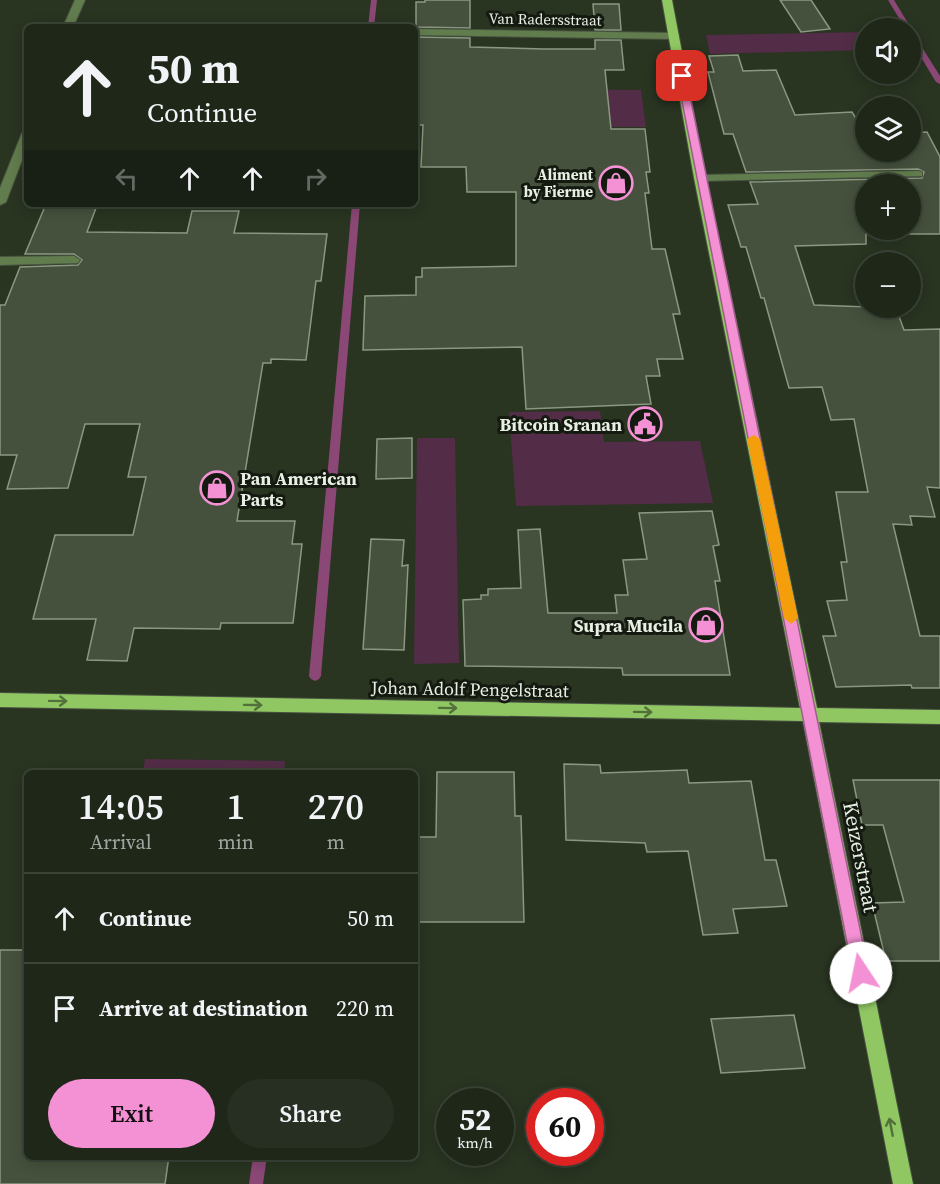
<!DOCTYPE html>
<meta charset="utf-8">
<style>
:root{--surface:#1f2719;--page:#272f22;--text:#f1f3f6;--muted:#a1a5a2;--line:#3c4438;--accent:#f491d4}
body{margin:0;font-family:"Source Serif 4",serif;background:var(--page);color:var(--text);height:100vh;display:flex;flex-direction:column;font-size:22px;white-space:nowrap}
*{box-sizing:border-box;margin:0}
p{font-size:20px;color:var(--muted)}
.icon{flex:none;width:33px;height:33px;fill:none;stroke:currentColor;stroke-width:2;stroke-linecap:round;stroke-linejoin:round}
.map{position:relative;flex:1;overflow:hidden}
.panel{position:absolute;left:24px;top:770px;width:394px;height:390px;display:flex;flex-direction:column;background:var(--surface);border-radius:9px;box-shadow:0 3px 15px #0003,0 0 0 2px var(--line)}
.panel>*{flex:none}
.hud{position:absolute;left:24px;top:24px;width:394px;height:183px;border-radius:9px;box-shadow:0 3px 15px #0003,0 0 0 2px var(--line);background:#1f2719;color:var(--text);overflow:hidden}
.controls{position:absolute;left:855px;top:18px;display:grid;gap:12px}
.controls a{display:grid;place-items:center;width:66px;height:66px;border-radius:50%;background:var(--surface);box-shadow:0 3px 15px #0003,0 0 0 2px var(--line);font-size:30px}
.speed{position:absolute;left:436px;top:1088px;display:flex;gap:12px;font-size:30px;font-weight:700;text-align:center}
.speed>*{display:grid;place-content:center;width:78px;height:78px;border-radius:50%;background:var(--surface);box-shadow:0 3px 15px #0003,0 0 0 2px var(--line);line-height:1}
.speed small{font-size:15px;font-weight:400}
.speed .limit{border:9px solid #d22;background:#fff;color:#111}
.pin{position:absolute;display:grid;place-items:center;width:51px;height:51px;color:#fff;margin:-26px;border-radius:12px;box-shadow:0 3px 9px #0006}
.me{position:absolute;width:66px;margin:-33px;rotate:349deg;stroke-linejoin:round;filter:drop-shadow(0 0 4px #0008)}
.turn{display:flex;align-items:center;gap:21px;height:126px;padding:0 24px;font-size:27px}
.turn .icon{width:78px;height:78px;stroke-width:2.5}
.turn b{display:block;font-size:42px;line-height:51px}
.lanes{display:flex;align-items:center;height:57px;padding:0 24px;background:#0003;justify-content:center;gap:30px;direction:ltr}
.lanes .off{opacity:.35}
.eta{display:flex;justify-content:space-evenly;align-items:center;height:102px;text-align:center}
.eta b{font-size:36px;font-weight:600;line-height:42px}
.button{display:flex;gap:12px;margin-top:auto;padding:12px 24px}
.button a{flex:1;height:69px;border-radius:36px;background:var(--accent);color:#111;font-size:24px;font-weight:600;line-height:69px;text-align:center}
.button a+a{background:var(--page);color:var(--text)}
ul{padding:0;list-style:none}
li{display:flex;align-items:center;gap:18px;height:90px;padding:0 24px;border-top:2px solid var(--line)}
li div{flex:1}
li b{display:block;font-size:22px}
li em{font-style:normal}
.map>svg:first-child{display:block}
</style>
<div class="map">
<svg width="940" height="1184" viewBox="0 0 940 1184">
<rect width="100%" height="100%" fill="#293421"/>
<!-- green -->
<path fill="#532d47" d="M865 32V50L710 54 706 35Z
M506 89 641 90 646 127 507 126Z
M600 411 604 442 700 441 713 503 516 506 509 412Z
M417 438H455L459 663 414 664Z
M145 759 285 761 284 772H143Z"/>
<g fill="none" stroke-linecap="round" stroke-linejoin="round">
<!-- stream -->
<path fill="#8b4876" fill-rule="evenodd" d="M371 0H377L374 27H368Z
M888 0H894L911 28 910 29 905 28Z
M910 31 913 33 940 76V84L936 82 910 39Z
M352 204H360L321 676 319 679 315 681 311 679 309 676Z
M253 1156H267L263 1184H249Z"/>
</g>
<!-- building -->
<path fill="#45513d" stroke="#8b9881" stroke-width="1.5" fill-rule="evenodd" d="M425 0H470V28L416 27V2H425Z
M780 0H811L830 29 801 32Z
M593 4H619L621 30H595Z
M416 37 470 38V47L544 49H595V40H621L624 70H605L611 129H645L650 172H646L649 193H645L652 249H665L680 314H673L683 359H657L660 376H646L651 404 526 409 522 347 363 350 365 296 416 295V277H422V268L516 266V192H467L466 167H421L423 125H416Z
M738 55 743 71 776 70 795 115 852 112 866 134V152H910V133L927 132 940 157V234H866V244L795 246 814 305 896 308 904 330 940 329V488L927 487 935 517 910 516 912 525 893 524 920 636H940V688H912L911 685 836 687 823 636H836L827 601 847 600 841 562H847L836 492H868L854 419 831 420 822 387 789 388 764 298H761L746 247H741L728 205 758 204 750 182 922 178 924 172 918 169 746 172 733 134H724L708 72H714L709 56ZM866 184H910V230H866Z
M46 204H90L88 208H96L87 232 187 233 192 211H239L234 233 327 234 321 281H316L306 360 271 359V363H263L237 521H295L292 544H302L293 623H221L220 629 134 628 127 661 87 660 96 619H33L55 535H133L146 477H128L140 424H85L68 488 7 489 17 455H0V305H5L20 267 78 265 82 260 74 254H25Z
M412 438V478L376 479 377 439Z
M712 511 719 545 713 546 720 581H715L730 675H623L622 668 465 666 463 600 481 599V595H488V589L521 588 518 530 540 529 548 613H617L615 595H628L623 560 647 559 639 513Z
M371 539 404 540 402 566 408 565 404 650 363 649Z
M564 764 600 765 601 773 687 770 689 783 751 781 765 860H776L787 906 733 909 738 933 703 935 688 851 647 852 645 843 566 840Z
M437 772H514L515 816H521L524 922H416V837H436Z
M853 780H940V961H886L872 903 904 902 883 825H862Z
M0 950H27V1156H169L165 1184H0Z
M794 1015 805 1068 721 1073 711 1019Z"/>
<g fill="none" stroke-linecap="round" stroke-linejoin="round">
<defs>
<path id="minor" d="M75 0H85L73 27H63Z
M416 29 674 33 679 36 674 39 416 35Z
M27 130V147L6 202 0 205V188L22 133Z
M918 171 922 172V176L700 181 694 178 700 175Z
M74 256 80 260 78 263 0 265V257Z"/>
<path id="major" d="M662 0H672L706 178 817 708 940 710V724L819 722 913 1184H893L803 721 0 707V693L800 708 694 178Z"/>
</defs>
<!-- minor casing -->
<use href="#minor" stroke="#475240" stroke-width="2"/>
<!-- major casing -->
<use href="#major" stroke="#475240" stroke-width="2"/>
<!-- minor -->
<use href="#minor" fill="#617c4d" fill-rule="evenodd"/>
<!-- major -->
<use href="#major" fill="#90c763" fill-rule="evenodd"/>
</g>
<!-- one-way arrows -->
<defs><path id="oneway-shaft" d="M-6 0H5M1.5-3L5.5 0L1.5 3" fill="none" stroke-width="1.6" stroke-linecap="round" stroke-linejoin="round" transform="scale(1.5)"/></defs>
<g stroke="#52703a">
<use href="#oneway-shaft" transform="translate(58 701) rotate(1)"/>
<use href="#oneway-shaft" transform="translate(253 705) rotate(1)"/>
<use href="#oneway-shaft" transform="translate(448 708) rotate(1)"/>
<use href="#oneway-shaft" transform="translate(643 712) rotate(1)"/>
<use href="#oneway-shaft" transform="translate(891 1127) rotate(-101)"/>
</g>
<!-- route -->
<path fill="#f491d4" stroke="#9f5e8a" stroke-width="1.5" d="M682 74 686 76 869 973 867 979 861 981 855 979 853 973 677 76Z"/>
<!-- slow -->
<path fill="#f59e0b" d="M754 435 760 439 798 618 791 624 784 618 747 439Z"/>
<!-- icons -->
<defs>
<symbol id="shop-ring" viewBox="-11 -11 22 22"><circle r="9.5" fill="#151a11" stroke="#f491d4" stroke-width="1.5"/><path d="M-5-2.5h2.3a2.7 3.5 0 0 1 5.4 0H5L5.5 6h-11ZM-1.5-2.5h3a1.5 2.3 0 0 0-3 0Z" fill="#f491d4"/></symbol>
<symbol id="civic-ring" viewBox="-11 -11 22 22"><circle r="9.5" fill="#151a11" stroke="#f491d4" stroke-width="1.5"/><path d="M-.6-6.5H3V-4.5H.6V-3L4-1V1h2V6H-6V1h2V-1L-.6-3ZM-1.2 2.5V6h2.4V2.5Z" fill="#f491d4"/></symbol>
</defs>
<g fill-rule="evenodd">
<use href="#shop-ring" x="597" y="164" width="38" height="38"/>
<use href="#civic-ring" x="626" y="405" width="38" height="38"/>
<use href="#shop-ring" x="198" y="469" width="38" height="38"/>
<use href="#shop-ring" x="687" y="606" width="38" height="38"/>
</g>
<g text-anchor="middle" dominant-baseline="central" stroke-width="6" stroke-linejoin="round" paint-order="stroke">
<!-- far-street labels -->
<g font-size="15" fill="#e7eee2" stroke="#151a11">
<text transform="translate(545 19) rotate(1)">Van Radersstraat</text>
</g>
<!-- far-poi labels -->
<g font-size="15" font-weight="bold" fill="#e7eee2" stroke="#151a11" text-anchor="end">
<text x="593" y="174">Aliment<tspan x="593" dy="17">by Fierme</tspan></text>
</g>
<!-- poi labels -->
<g font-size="18" font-weight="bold" fill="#e7eee2" stroke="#151a11" text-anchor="end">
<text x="622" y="424">Bitcoin Sranan</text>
<text x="240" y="478" text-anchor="start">Pan American<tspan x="240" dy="21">Parts</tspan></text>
<text x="683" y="625">Supra Mucila</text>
</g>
<!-- street labels -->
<g font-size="18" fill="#e7eee2" stroke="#151a11">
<text transform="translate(470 689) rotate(1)">Johan Adolf Pengelstraat</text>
</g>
<!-- near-street labels -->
<g font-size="21" fill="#e7eee2" stroke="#151a11">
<text transform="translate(861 857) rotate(79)">Keizerstraat</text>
</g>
</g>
</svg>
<div class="controls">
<a><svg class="icon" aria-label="sound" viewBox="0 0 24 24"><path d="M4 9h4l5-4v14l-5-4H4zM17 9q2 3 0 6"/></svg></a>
<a><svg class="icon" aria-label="layers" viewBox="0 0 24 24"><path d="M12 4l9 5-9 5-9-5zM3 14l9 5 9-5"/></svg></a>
<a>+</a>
<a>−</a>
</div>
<div class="speed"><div>52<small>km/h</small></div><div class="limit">60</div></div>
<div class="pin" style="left:682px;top:76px;background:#d93025"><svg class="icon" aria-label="arrive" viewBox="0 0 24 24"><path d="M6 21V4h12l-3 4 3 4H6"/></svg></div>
<svg class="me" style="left:861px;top:973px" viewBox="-20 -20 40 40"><circle r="19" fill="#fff"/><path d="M0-13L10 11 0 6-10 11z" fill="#f491d4"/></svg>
<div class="hud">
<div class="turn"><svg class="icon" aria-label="ahead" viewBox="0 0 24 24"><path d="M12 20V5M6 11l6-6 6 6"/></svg><div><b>50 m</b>Continue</div></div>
<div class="lanes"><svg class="icon off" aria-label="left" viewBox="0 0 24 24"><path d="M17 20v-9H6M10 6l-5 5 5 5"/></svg><svg class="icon" aria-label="ahead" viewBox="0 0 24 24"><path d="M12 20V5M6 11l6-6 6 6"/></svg><svg class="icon" aria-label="ahead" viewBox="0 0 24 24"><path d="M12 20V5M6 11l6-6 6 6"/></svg><svg class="icon off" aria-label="right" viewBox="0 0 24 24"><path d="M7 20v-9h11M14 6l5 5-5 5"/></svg></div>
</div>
<section class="panel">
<div class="eta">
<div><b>14:05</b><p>Arrival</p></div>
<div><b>1</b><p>min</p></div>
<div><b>270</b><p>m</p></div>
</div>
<ul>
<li><svg class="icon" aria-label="ahead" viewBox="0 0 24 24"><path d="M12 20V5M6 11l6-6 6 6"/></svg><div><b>Continue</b></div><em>50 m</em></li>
<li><svg class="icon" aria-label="arrive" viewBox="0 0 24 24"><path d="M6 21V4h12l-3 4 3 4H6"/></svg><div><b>Arrive at destination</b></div><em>220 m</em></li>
</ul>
<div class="button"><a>Exit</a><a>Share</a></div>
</section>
</div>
